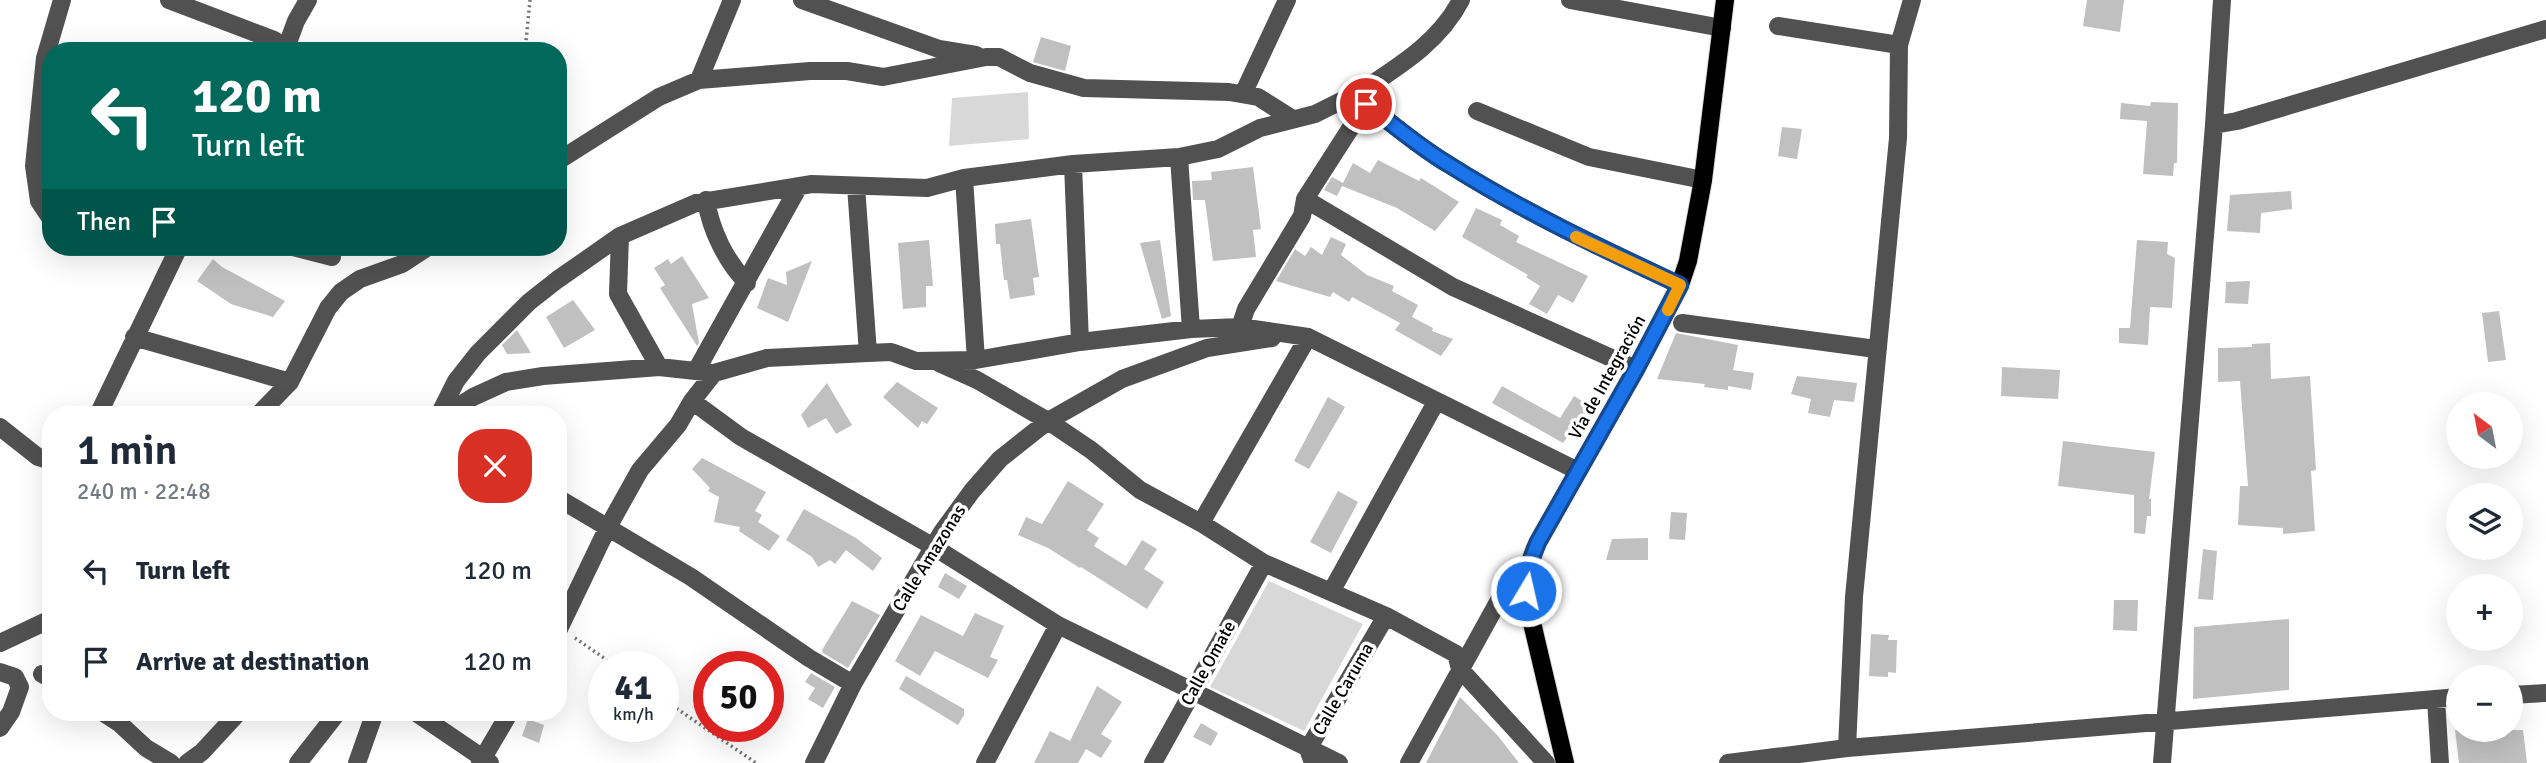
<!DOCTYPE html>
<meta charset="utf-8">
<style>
:root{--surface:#fff;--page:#f2f2f3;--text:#1f2937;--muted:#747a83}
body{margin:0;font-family:Signika,sans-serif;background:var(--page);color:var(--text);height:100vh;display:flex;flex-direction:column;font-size:26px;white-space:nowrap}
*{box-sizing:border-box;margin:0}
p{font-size:23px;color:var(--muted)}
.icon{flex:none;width:38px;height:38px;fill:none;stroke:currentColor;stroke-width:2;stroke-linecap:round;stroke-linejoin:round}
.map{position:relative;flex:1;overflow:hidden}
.drawer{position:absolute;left:42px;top:406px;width:525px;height:315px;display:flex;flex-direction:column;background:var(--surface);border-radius:28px;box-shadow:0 7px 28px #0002}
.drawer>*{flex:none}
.banner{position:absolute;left:42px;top:42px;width:525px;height:214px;border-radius:28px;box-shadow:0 7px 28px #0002;background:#00695c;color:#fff;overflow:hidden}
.needle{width:46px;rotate:328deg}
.buttons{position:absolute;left:2446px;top:392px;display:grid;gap:14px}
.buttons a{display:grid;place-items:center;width:77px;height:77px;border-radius:50%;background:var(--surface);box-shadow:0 7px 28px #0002;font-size:35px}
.speed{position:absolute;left:588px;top:651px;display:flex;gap:14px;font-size:35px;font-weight:700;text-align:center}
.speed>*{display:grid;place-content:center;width:91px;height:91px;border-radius:50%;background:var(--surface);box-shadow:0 7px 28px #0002;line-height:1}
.speed small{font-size:18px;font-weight:400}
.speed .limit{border:10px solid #d22;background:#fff;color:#111}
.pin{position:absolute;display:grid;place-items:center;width:60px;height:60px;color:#fff;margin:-30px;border:4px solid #fff;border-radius:50%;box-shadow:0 2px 7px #0007}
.me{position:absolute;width:77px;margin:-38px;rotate:9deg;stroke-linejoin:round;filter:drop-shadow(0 0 5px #0008)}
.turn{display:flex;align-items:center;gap:24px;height:147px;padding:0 35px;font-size:32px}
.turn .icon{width:91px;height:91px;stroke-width:2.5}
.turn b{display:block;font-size:49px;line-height:60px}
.then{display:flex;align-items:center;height:66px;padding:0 35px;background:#0003;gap:14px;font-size:26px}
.round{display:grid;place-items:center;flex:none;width:74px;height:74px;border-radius:28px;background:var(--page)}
.headline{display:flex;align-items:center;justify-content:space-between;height:119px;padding:0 35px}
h1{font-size:42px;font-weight:600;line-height:52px}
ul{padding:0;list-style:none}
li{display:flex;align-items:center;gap:21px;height:91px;padding:0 35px}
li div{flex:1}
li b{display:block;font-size:26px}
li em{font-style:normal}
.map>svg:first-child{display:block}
</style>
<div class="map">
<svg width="2546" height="763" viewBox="0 0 2546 763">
<rect width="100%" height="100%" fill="#fff"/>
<!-- green -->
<path fill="#d8d8d8" d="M1028 92 1029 139 949 146 952 98Z
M1269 581 1363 624 1304 731 1210 687Z"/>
<!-- building -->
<path fill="#c0c0c0" d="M2087 0H2124L2120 32 2083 26Z
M1041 37 1071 46 1065 71 1033 62Z
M2151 102 2178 103 2177 163H2174L2173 176 2143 174 2147 121 2120 119 2121 103 2150 106Z
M1782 127 1802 129 1797 159 1778 156Z
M1378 160 1419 181 1421 178 1459 202 1435 231 1397 208 1342 186 1337 196 1324 190 1332 177 1343 183 1353 163 1370 173Z
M1253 167 1261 229 1253 230 1256 257 1213 261 1205 200H1193L1192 181 1212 180 1211 172Z
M2291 191 2292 209 2261 213 2260 233 2227 231 2230 195Z
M1476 208 1502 220 1500 225 1519 236 1516 242 1588 276 1573 303 1558 295 1547 314 1529 304 1540 286 1526 277 1528 275 1462 237Z
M1031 219 1039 277 1033 278 1035 295 1010 299 1007 280H1004L1000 244H996L995 224Z
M1331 237 1346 244 1341 255 1367 275 1394 286 1392 291 1418 305 1412 317 1433 328 1432 331 1453 339 1441 356 1395 330 1400 323 1352 297 1349 302 1333 292 1330 297 1276 281 1295 249 1305 256 1311 247 1322 255Z
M929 240 933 286H926V307L903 309 898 243Z
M1160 240 1171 316 1162 319 1140 243Z
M2137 240 2168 242 2167 254 2175 258 2172 308 2150 307 2148 345 2119 343V328H2130Z
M682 256 709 298 692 304 699 343 697 346 660 288 665 285 654 268 668 259 671 264Z
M213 259 222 267 285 301 273 317 231 304 197 281Z
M812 261 788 322 757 308 768 278 787 285 786 272Z
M2250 281 2248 304 2225 303 2226 282Z
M573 300 595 330 564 348 546 317Z
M2499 311 2506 360 2488 362 2482 313Z
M517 330 531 353 507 354 502 345Z
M1676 333 1738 345 1733 370 1754 373 1751 390 1728 386V390L1704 387 1705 384 1657 379Z
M2270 343 2271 379 2310 376 2316 470 2311 471 2315 531 2283 534V528L2238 525 2240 486H2248L2240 381 2218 382V348L2252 347V344Z
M2002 367 2060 370 2058 399 2001 396Z
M1797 376 1857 383 1854 402 1834 400 1830 417 1808 413 1811 399 1791 394Z
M897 382 938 408 927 424 922 421 918 428 883 397Z
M827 383 852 425 836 434 826 418 808 428 801 415Z
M1502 386 1560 418 1574 396 1590 406 1563 443 1492 403Z
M1328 397 1345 407 1309 469 1294 461Z
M2063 441 2155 452 2149 499H2151V516H2147L2145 534 2134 533V495L2058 486Z
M702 458 766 492 755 511 762 515 758 522 780 536 769 551 739 531 740 527 714 522 719 497 708 491 710 488 692 469Z
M1068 481 1104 504 1087 530 1099 538 1094 546 1126 566 1142 540 1157 549 1144 569 1164 582 1147 609 1081 567 1080 568 1048 548 1018 535 1026 517 1042 524Z
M1338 491 1358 502 1331 553 1310 542Z
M804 509 856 538 882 558 873 571 846 550 835 564 830 560 818 567 812 557 786 540Z
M1671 512 1687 513 1685 540 1669 539Z
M1648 538V560H1606L1612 539Z
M2203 549 2217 551 2213 600 2198 599Z
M945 573 967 586 959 599 938 587Z
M2114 600H2138L2137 631 2113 630Z
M852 601 880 615 848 668 823 653 822 650Z
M975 613 1004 626 990 657 998 660 988 678 935 651 920 676 895 661 921 615 963 636Z
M2289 619V690L2193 699 2194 627Z
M1871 634 1889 635 1888 640H1897L1896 673 1888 672V677L1869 676Z
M811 673 835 687 823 708 808 699 815 688 805 682Z
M906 676 964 709V715L958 725 899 689Z
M1097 686 1122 702 1101 734 1112 741 1101 758 1086 749 1078 763H1034L1050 731 1070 741Z
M1460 697 1498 736 1519 763H1426Z
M528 719 544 725 539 743 522 736Z
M1201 723 1218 733 1211 746 1193 737Z
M2455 730H2523L2527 763H2459Z"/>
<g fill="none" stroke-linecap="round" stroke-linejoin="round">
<defs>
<path id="major" d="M1565 763 1529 610C1525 585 1527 565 1538 542L1636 369 1680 285 1688 261 1703 180 1725 0"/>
</defs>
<!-- major casing -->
<use href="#major" stroke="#dbdbdb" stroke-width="20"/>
<!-- path -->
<path stroke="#737373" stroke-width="3.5" stroke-dasharray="2 3.5" stroke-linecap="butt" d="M525 51 530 0
M575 638 617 667
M663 699 756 763"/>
<!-- minor -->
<path stroke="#515151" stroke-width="18" d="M169 0 274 40 286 48
M802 0 939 49 976 55
M1570 0 1722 28
M1778 26 1899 45
M285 51 296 21 308 0
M699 80 732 0
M1243 94 1287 0
M1366 104C1393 124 1419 147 1448 164 1522 211 1601 248 1680 285
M1477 111 1589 157 1703 180
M2214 125 2237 121 2546 29
M1179 157 1191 329
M558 161 659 97 699 80 810 71H847L883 77 986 57H999L1030 73 1084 88 1229 92 1258 97 1293 119
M1073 164 1080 342
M964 178 976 360
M856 186 868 353
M1305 199 1453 287 1636 369
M706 200C711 231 726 261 747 283
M51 219 39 201 34 166 45 58 62 0
M620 236 618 294 659 367
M293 247 332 257
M1682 323 1876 349
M1240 327 1246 309 1302 216 1305 199 1366 104 1363 90C1401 65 1440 41 1461 0
M134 337 290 382
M939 363 977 380 1048 421 1091 450 1140 490 1201 523 1264 563 1386 616 1456 654 1460 669 1546 763
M696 371 798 188
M692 401 741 437 934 547 1058 625 1339 763
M98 415 179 247
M258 415 290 382 328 308 341 292 360 279 402 264 428 247
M439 415 456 381 478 353 529 302 557 280 620 236 696 203 812 184 927 188 964 178 1073 164 1179 157 1218 149 1260 128 1315 114 1363 90
M445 415 473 397 506 382 543 376 659 367 714 373 767 358 868 353 891 352 916 361 976 360 1080 342 1191 329 1240 327 1308 337 1578 471
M0 427 38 457 51 461
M558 498 691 577 809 658 853 684
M1201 523 1308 337
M1331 592 1436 402
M558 631 607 529 640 470 678 425 692 401 714 373
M0 643 51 619
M0 672 15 677 20 687 11 712 0 728
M42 674 51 679
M2511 695 2546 693
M2436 699 2440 763
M102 712 119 723 146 748 171 763
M415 712 490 763
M1847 748 1854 597 1898 138 1899 45 1912 0
M1312 760 1308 749 1386 616
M187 763 202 752 239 712
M298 763 338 712
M357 763 375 712
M480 763 510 712
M814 763 853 684 942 532 972 491 1000 459 1048 421 1122 379 1207 348 1272 338
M985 763 1058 625
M1153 763 1264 563
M1409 763 1498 602 1512 586 1526 579
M1728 763 1847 748 2459 697
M2162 763 2214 125 2222 0"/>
<!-- major -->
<use href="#major" stroke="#000" stroke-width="18"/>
</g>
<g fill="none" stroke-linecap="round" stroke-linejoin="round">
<defs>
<path id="route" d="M1366 104C1393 124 1419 147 1448 164 1522 211 1601 248 1680 285L1636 369 1538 542 1528 568 1526 591"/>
</defs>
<!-- route casing -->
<use href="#route" stroke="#114b97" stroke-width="18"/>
<!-- route -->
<use href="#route" stroke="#1a73e8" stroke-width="12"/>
<!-- slow -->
<path stroke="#f59e0b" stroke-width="12" d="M1576 237 1680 285 1668 310"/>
</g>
<g text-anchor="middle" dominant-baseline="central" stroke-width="7" stroke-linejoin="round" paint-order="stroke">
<!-- street labels -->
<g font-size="18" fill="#000" stroke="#fff">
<text transform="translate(1607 377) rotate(-61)">Vía de Integración</text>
<text transform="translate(929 558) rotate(-58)">Calle Amazonas</text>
<text transform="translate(1208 663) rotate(-61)">Calle Omate</text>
<text transform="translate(1343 689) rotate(-60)">Calle Caruma</text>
</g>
</g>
</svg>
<div class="buttons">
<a><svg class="needle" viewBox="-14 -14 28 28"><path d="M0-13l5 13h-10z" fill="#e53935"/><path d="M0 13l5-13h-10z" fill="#747a83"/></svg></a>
<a><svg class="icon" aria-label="layers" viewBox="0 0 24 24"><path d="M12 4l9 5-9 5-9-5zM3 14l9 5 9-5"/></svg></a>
<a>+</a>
<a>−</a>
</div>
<div class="speed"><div>41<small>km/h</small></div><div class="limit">50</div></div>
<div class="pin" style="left:1366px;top:104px;background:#d93025"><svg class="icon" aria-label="arrive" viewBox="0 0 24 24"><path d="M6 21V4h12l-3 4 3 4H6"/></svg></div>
<svg class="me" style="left:1526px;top:591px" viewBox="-20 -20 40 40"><circle r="17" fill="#1a73e8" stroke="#fff" stroke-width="3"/><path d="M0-11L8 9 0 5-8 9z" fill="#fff"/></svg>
<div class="banner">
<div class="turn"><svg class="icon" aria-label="left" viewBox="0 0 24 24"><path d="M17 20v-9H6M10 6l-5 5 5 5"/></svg><div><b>120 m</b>Turn left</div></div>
<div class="then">Then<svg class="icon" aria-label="arrive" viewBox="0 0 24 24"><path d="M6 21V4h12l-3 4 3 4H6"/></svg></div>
</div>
<section class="drawer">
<div class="headline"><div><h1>1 min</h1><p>240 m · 22:48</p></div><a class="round" style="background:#d93025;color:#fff"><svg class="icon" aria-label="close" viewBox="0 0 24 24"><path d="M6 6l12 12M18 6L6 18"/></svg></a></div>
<ul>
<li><svg class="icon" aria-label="left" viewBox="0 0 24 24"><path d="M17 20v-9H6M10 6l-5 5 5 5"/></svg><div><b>Turn left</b></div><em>120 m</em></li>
<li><svg class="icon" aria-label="arrive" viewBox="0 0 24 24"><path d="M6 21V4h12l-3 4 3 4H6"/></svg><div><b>Arrive at destination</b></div><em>120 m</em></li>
</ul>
</section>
</div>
